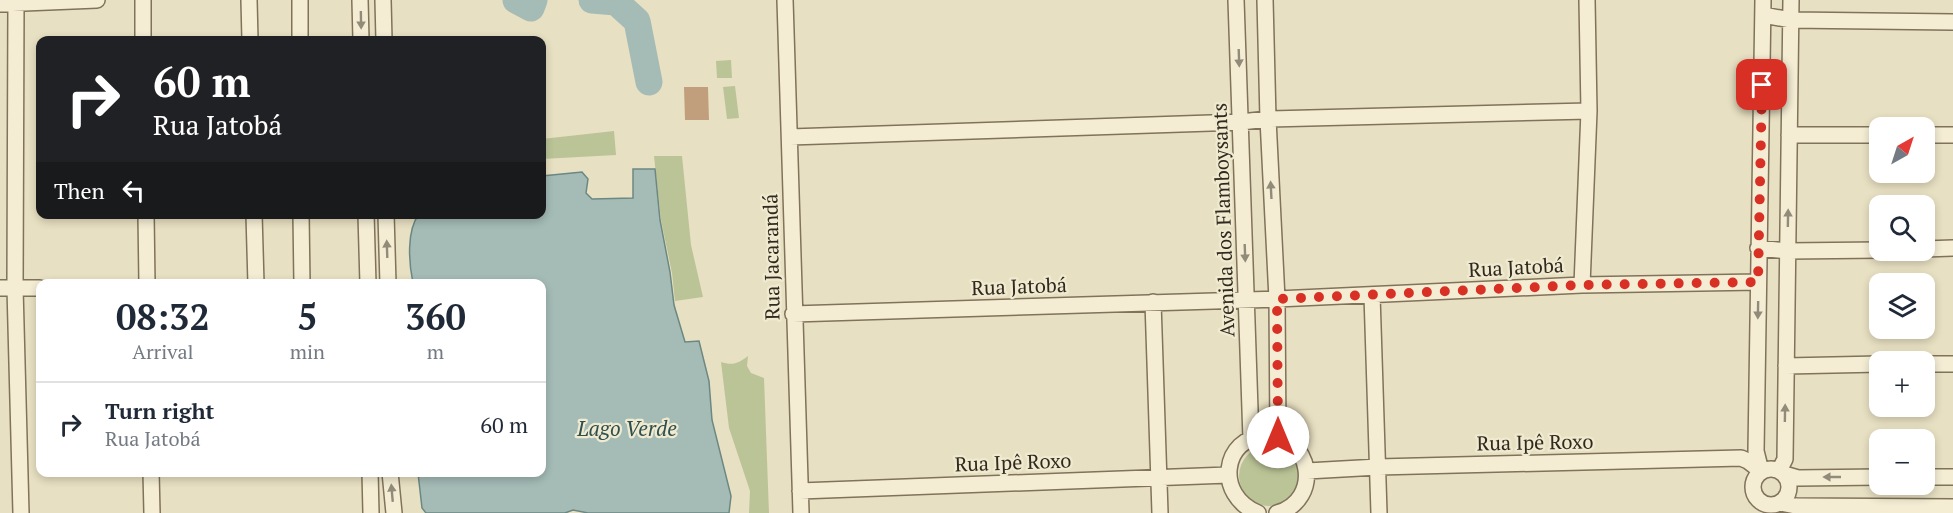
<!DOCTYPE html>
<meta charset="utf-8">
<style>
:root{--surface:#fff;--page:#f2f2f3;--text:#1f2937;--muted:#747a83;--line:#e0e1e3}
body{margin:0;font-family:"PT Serif",serif;background:var(--page);color:var(--text);height:100vh;display:flex;flex-direction:column;font-size:22px;white-space:nowrap}
*{box-sizing:border-box;margin:0}
p{font-size:20px;color:var(--muted)}
.icon{flex:none;width:33px;height:33px;fill:none;stroke:currentColor;stroke-width:2;stroke-linecap:round;stroke-linejoin:round}
.map{position:relative;flex:1;overflow:hidden}
.drawer{position:absolute;left:36px;top:279px;width:510px;height:198px;display:flex;flex-direction:column;background:var(--surface);border-radius:12px;box-shadow:0 3px 9px #0003}
.drawer>*{flex:none}
.banner{position:absolute;left:36px;top:36px;width:510px;height:183px;border-radius:12px;box-shadow:0 3px 9px #0003;background:#202124;color:#fff;overflow:hidden}
.needle{width:39px;rotate:39deg}
.buttons{position:absolute;left:1869px;top:117px;display:grid;gap:12px}
.buttons a{display:grid;place-items:center;width:66px;height:66px;border-radius:12px;background:var(--surface);box-shadow:0 3px 9px #0003;font-size:30px}
.pin{position:absolute;display:grid;place-items:center;width:51px;height:51px;color:#fff;margin:-26px;border-radius:12px;box-shadow:0 3px 9px #0006}
.me{position:absolute;width:66px;margin:-33px;rotate:0deg;stroke-linejoin:round;filter:drop-shadow(0 0 4px #0008)}
.turn{display:flex;align-items:center;gap:21px;height:126px;padding:0 18px;font-size:27px}
.turn .icon{width:78px;height:78px;stroke-width:2.5}
.turn b{display:block;font-size:42px;line-height:51px}
.then{display:flex;align-items:center;height:57px;padding:0 18px;background:#0003;gap:12px;font-size:22px}
.eta{display:flex;justify-content:space-evenly;align-items:center;height:102px;text-align:center}
.eta b{font-size:36px;font-weight:700;line-height:42px}
ul{padding:0;list-style:none}
li{display:flex;align-items:center;gap:18px;height:84px;padding:0 18px;border-top:2px solid var(--line)}
li div{flex:1}
li b{display:block;font-size:22px}
li em{font-style:normal}
.map>svg:first-child{display:block}
</style>
<div class="map">
<svg width="1953" height="513" viewBox="0 0 1953 513">
<rect width="100%" height="100%" fill="#e8e0c2"/>
<!-- green -->
<path fill="#bbc497" d="M731 60 732 78H717L716 61Z
M735 86 739 118 727 119 723 87Z
M614 131 616 155 542 159V139Z
M654 156H682L691 245 703 297 675 301 672 273 661 220Z
M748 356 747 366 751 373 764 378 769 513H749L750 491 729 428 721 362C733 366 739 363 748 356Z
M1239 476a30 30 0 1 1 60 0a30 30 0 1 1-60 0Z"/>
<!-- water -->
<path fill="#a4bbb6" stroke="#6c8883" stroke-width="1.5" d="M633 169H655L660 220 670 272 674 305 685 342 699 341 709 381 712 420 731 496 729 513H588L573 510 565 513H426L422 508 418 473 542 472V284L413 283C409 264 406 231 419 214H542V176L582 172 588 179 586 193 592 199 633 198Z"/>
<g fill="none" stroke-linecap="round" stroke-linejoin="round">
<!-- river -->
<path stroke="#a4bbb6" stroke-width="27" d="M516 0 531 8 534 0
M592 0 616 2 637 21 649 82"/>
</g>
<!-- building -->
<path fill="#c29f7c" d="M684 87H708L709 120H685Z"/>
<g fill="none" stroke-linecap="round" stroke-linejoin="round">
<defs>
<path id="minor" d="M16 0 15 288 21 513
M143 0V40
M249 0 250 40
M360 0 361 40
M383 0 384 40
M785 0 801 513
M1236 0 1251 439
M1265 0 1268 119 1277 299 1278 437
M0 4 97 0
M1763 15 1791 20 1953 22
M300 40V0
M1789 135H1880
M1924 135H1953
M790 137 1241 122 1268 119 1589 111
M146 214 147 284
M254 214 256 284
M301 214 302 284
M366 214 368 284
M386 214 388 284
M1758 248 1788 251 1880 250
M1924 249 1953 248
M1582 285 1589 111 1587 0
M0 288H40
M1372 295 1379 513
M1153 302 1160 513
M793 314 1277 299 1582 285 1758 282
M1924 364H1953
M1786 366 1880 364
M1753 487a18 18 0 1 1 36 0a18 18 0 1 1-36 0Z
M1307 471 1378 467 1741 458 1748 461 1761 471
M1761 471 1756 451 1763 0
M1779 471 1785 459 1791 0
M151 472 152 513
M370 472 371 513
M390 472 394 513
M1784 474 1798 478 1880 477
M1924 477H1953
M800 491 1228 475
M1780 503 1796 506 1953 507
M1258 513C1214 495 1223 437 1265 436 1312 434 1323 500 1277 513"/>
</defs>
<!-- minor casing -->
<use href="#minor" stroke="#80725b" stroke-width="18"/>
<!-- minor -->
<use href="#minor" stroke="#f4edd4" stroke-width="15"/>
</g>
<!-- one-way arrows -->
<defs><path id="oneway-solid" d="M-6-.8H1V-3.2L6.5 0L1 3.2V.8H-6Z" transform="scale(1.5)"/></defs>
<g fill="#928b79">
<use href="#oneway-solid" transform="translate(361 20) rotate(89)"/>
<use href="#oneway-solid" transform="translate(1239 58) rotate(88)"/>
<use href="#oneway-solid" transform="translate(1271 190) rotate(-93)"/>
<use href="#oneway-solid" transform="translate(1788 218) rotate(-89)"/>
<use href="#oneway-solid" transform="translate(387 249) rotate(-92)"/>
<use href="#oneway-solid" transform="translate(1245 253) rotate(88)"/>
<use href="#oneway-solid" transform="translate(1758 310) rotate(91)"/>
<use href="#oneway-solid" transform="translate(1785 413) rotate(-89)"/>
<use href="#oneway-solid" transform="translate(1832 477) rotate(180)"/>
<use href="#oneway-solid" transform="translate(392 493) rotate(-95)"/>
</g>
<g fill="none" stroke-linecap="round" stroke-linejoin="round">
<!-- route -->
<path stroke="#d93025" stroke-width="10" stroke-dasharray="0 18" d="M1278 437 1277 299 1582 285 1758 282 1762 85"/>
</g>
<g text-anchor="middle" dominant-baseline="central" stroke-width="4.5" stroke-linejoin="round" paint-order="stroke">
<!-- street labels -->
<g font-size="20" fill="#31291e" stroke="#f0ead0">
<text transform="translate(1223 220) rotate(-92)">Avenida dos Flamboysants</text>
<text transform="translate(771 257) rotate(-91)">Rua Jacarandá</text>
<text transform="translate(1516 267) rotate(-3)">Rua Jatobá</text>
<text transform="translate(1019 286) rotate(-2)">Rua Jatobá</text>
<text transform="translate(1535 442) rotate(-1)">Rua Ipê Roxo</text>
<text transform="translate(1013 462) rotate(-2)">Rua Ipê Roxo</text>
</g>
<!-- water labels -->
<g font-size="21" font-style="italic" fill="#2f4f4f" stroke="#f0ead0">
<text x="627" y="428">Lago Verde</text>
</g>
</g>
</svg>
<div class="buttons">
<a><svg class="needle" viewBox="-14 -14 28 28"><path d="M0-13l5 13h-10z" fill="#e53935"/><path d="M0 13l5-13h-10z" fill="#747a83"/></svg></a>
<a><svg class="icon" aria-label="search" viewBox="0 0 24 24"><circle cx="10" cy="10" r="6"/><path d="M15 15l6 6"/></svg></a>
<a><svg class="icon" aria-label="layers" viewBox="0 0 24 24"><path d="M12 4l9 5-9 5-9-5zM3 14l9 5 9-5"/></svg></a>
<a>+</a>
<a>−</a>
</div>
<div class="pin" style="left:1762px;top:85px;background:#d93025"><svg class="icon" aria-label="arrive" viewBox="0 0 24 24"><path d="M6 21V4h12l-3 4 3 4H6"/></svg></div>
<svg class="me" style="left:1278px;top:437px" viewBox="-20 -20 40 40"><circle r="19" fill="#fff"/><path d="M0-13L10 11 0 6-10 11z" fill="#d93025"/></svg>
<div class="banner">
<div class="turn"><svg class="icon" aria-label="right" viewBox="0 0 24 24"><path d="M7 20v-9h11M14 6l5 5-5 5"/></svg><div><b>60 m</b>Rua Jatobá</div></div>
<div class="then">Then<svg class="icon" aria-label="left" viewBox="0 0 24 24"><path d="M17 20v-9H6M10 6l-5 5 5 5"/></svg></div>
</div>
<section class="drawer">
<div class="eta">
<div><b>08:32</b><p>Arrival</p></div>
<div><b>5</b><p>min</p></div>
<div><b>360</b><p>m</p></div>
</div>
<ul>
<li><svg class="icon" aria-label="right" viewBox="0 0 24 24"><path d="M7 20v-9h11M14 6l5 5-5 5"/></svg><div><b>Turn right</b><p>Rua Jatobá</p></div><em>60 m</em></li>
</ul>
</section>
</div>
